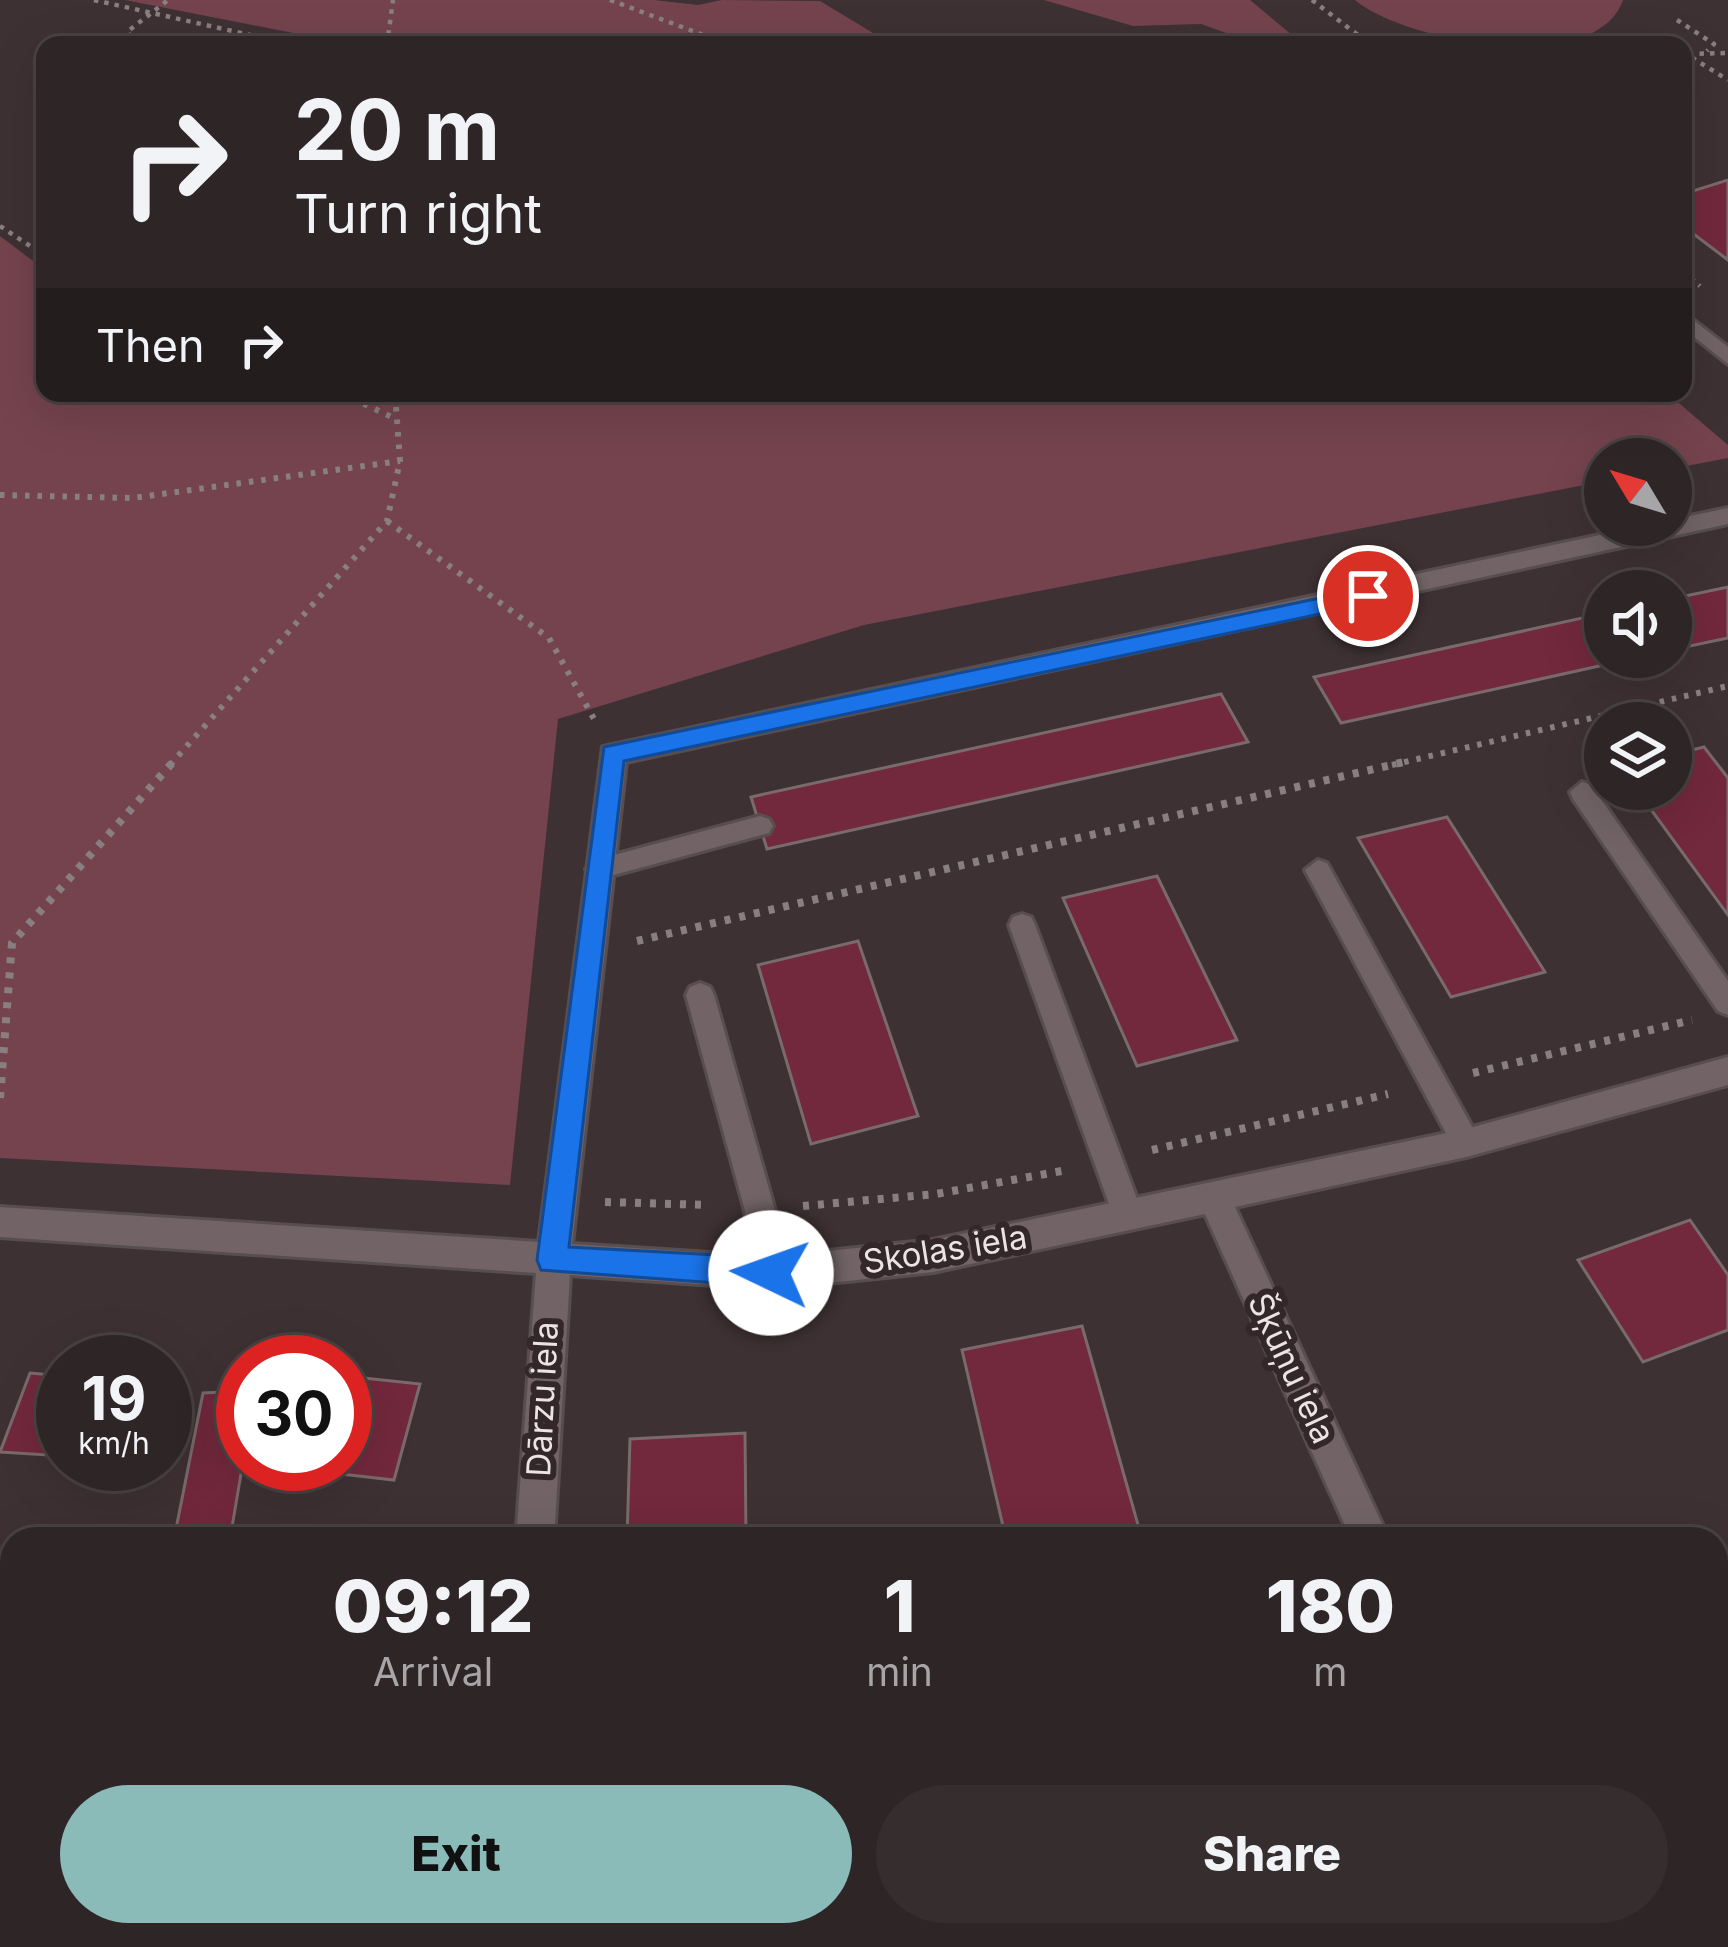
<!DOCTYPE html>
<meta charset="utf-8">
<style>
:root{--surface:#2e2526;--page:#362d2e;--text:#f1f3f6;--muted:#a7a5a7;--line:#494243;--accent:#8bbbb9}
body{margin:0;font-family:Inter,sans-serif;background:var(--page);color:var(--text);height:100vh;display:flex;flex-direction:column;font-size:45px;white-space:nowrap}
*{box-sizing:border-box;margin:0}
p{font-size:39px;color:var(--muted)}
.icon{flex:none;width:66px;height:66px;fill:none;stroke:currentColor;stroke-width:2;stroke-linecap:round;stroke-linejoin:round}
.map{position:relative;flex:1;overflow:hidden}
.drawer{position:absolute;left:0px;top:1527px;width:1728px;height:420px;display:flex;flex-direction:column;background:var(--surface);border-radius:36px 36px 0 0;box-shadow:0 12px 48px #0002,0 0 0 3px var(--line)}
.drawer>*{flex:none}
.top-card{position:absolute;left:36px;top:36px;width:1656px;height:366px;border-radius:24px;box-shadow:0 12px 48px #0002,0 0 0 3px var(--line);background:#2e2526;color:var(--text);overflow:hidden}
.needle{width:78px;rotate:308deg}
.buttons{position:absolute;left:1584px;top:438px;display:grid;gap:24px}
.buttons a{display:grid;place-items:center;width:108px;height:108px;border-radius:50%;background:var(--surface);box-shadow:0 12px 48px #0002,0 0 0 3px var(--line);font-size:60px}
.speed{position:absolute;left:36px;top:1335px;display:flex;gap:24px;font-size:60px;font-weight:700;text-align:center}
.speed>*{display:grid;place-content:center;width:156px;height:156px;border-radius:50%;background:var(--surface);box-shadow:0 12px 48px #0002,0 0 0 3px var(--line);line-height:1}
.speed small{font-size:30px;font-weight:400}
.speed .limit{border:18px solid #d22;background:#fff;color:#111}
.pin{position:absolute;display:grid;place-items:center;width:102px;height:102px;color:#fff;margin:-51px;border:6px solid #fff;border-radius:50%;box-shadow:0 3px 12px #0007}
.me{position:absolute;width:132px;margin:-66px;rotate:273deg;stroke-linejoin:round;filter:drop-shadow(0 0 9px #0008)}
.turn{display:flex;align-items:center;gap:42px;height:252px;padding:0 60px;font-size:54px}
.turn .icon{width:156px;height:156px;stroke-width:2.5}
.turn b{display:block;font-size:84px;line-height:102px}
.then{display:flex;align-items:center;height:114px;padding:0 60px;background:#0003;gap:24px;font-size:45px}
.eta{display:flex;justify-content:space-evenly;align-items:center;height:204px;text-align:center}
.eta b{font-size:72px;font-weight:800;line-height:84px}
.primary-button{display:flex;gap:24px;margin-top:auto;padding:24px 60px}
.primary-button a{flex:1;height:138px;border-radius:72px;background:var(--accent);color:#111;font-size:48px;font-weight:800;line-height:138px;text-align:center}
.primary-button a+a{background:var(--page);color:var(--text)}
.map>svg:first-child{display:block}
</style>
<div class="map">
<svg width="1728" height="1947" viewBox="0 0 1728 1947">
<rect width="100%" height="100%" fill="#3e3133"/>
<!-- green -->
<path fill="#74434e" d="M125 0H654L698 5 722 0 820 1 893 45H354Z
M1044 0H1250L1304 45H1242L1229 34 1201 24 1133 26Z
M1355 0H1623C1596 79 1403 41 1355 0Z
M0 236 45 270V393H1667L1728 445V458L1671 469V459H1605V481L864 625 558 719 510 1185 0 1158Z"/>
<!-- building -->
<path fill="#72283d" stroke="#796a6d" stroke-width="3" d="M1728 180V260L1683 226V194Z
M1728 587V638L1671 650V599Z
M1605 613V657H1640L1341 723 1314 677Z
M1221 694 1248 742 767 849 751 797Z
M1704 747 1728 778V915L1636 789H1671V755Z
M1447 817 1545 972 1451 997 1358 838Z
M1157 876 1237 1040 1137 1066 1063 898Z
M858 941 918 1116 811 1144 758 965Z
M1690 1220 1728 1275V1330L1643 1362 1578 1260Z
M1082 1326 1142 1539H1006L962 1350Z
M30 1373 63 1376V1456L0 1452Z
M345 1376 420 1384 394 1480 288 1468 289 1464H345Z
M243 1391V1462L230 1539H174L203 1393Z
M745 1433 746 1539H627L630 1439Z
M939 1935H1123L1124 1947H939Z"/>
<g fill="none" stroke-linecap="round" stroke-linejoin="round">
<defs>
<path id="service" d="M1683 312 1728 347V364L1683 328Z
M1582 782 1591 785 1728 981V1015L1718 1011 1573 799 1570 792Z
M760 816 769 819 773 826 769 833 599 879 586 869 599 859Z
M1318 860 1327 863 1476 1134 1480 1143 1476 1152 1466 1156 1456 1152 1305 870Z
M1022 914 1031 917 1035 925 1143 1215 1139 1225 1128 1229 1117 1225 1113 1215 1009 925 1013 917Z
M700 983 710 987 714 995 774 1207 786 1273 782 1283 771 1287 760 1283 756 1273 744 1207 686 995 690 987Z"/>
<path id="minor" d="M1728 508V524L626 762 572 1244 771 1257 933 1240 1466 1129 1728 1057V1085L1466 1157 1235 1207 1389 1539H1351L1205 1214 933 1272 771 1289 570 1275 554 1539H516L536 1273 0 1237V1207L539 1242 603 747 1647 525H1671V520Z
M501 1935H543V1947H501Z
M1518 1935H1560L1565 1947H1523Z"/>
</defs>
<!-- service casing -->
<use href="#service" stroke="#584e4f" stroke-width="6"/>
<!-- minor casing -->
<use href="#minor" stroke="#584e4f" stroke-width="6"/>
<!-- path-far2 -->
<path stroke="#8a7f80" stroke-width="4.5" stroke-dasharray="4.5 6" stroke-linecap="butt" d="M94 0 295 45
M610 0 730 45
M1312 0 1371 45
M1677 20 1714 44 1707 51
M138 45 127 32 168 0
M387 45 393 0
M1683 52 1728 80
M1689 54 1728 53
M0 226 45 256
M1683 271 1700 286"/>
<!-- path-far1 -->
<path stroke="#8a7f80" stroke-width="6" stroke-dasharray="4.5 8" stroke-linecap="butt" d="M341 393 396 419
M0 495 133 498 400 461
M387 521 549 638 594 719
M170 765 387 521 400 461 395 393
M1392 765 1728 686"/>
<!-- path -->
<path stroke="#8a7f80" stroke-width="8" stroke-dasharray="6 9" stroke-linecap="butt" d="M637 941 1404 762
M1473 1073 1692 1020
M0 1098 12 943 173 762
M1152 1150 1388 1094
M605 1202 710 1205
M803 1206 936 1194 1067 1170"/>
<!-- service -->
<use href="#service" fill="#726466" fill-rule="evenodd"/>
<!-- minor -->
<use href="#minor" fill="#726466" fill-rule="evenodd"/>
</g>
<!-- route -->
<path fill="#1a73e8" stroke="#114b97" stroke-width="3" d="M1368 588 1379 596 1376 602 624 761 569 1247 771 1258 782 1262 786 1273 782 1283 771 1287 541 1270 537 1260 604 747Z"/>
<g text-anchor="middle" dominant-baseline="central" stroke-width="12" stroke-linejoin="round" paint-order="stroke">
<!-- street labels -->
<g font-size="33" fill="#ebe3e4" stroke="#342729">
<text transform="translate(945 1249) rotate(-9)">Skolas iela</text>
<text transform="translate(1292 1368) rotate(65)">Šķūņu iela</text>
<text transform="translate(542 1399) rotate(-87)">Dārzu iela</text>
</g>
</g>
</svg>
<div class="buttons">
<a><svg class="needle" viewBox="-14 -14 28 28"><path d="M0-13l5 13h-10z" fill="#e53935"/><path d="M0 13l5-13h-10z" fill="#a7a5a7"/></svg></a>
<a><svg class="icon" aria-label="sound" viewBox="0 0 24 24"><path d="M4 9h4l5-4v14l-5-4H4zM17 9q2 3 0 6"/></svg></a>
<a><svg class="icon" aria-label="layers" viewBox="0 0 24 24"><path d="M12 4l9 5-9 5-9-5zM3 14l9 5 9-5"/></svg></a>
</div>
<div class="speed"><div>19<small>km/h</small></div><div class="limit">30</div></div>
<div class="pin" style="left:1368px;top:596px;background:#d93025"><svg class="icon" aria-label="arrive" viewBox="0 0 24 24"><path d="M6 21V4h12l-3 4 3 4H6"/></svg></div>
<svg class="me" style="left:771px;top:1273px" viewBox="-20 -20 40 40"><circle r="19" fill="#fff"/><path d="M0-13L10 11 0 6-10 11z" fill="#1a73e8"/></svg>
<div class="top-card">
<div class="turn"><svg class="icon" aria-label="right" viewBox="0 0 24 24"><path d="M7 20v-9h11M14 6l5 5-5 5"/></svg><div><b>20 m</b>Turn right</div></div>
<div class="then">Then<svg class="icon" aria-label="right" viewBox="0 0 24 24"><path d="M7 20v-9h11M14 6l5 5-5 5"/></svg></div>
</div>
<section class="drawer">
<div class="eta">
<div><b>09:12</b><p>Arrival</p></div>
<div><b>1</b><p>min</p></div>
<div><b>180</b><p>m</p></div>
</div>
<div class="primary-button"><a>Exit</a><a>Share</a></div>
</section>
</div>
